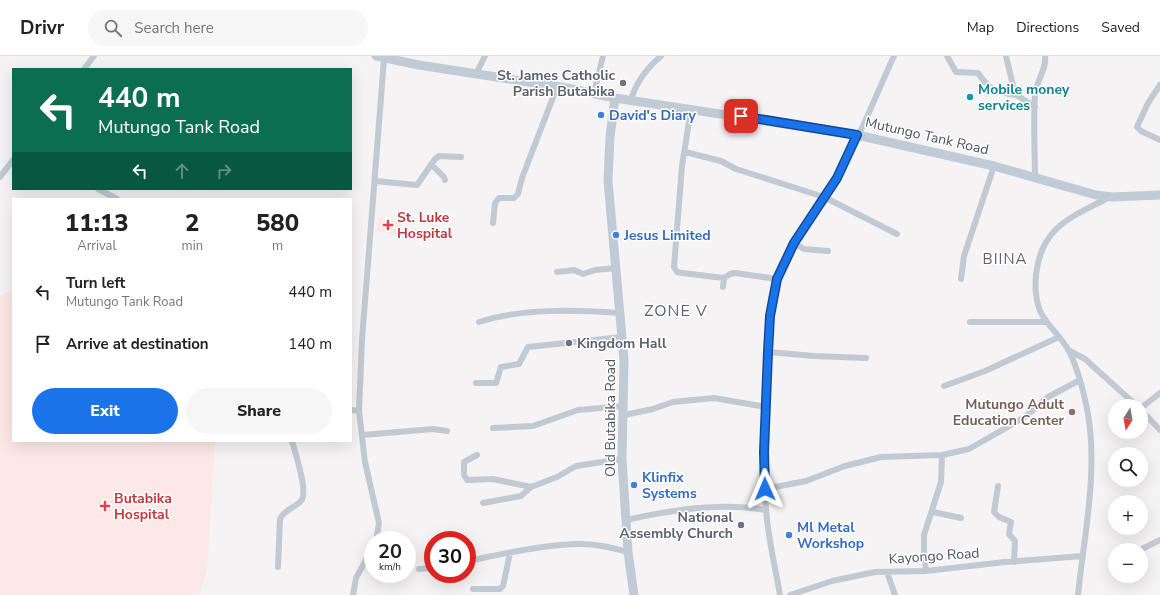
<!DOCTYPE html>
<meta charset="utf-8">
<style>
:root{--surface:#fff;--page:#f6f6f6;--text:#222;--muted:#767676;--line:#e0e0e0;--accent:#1a73e8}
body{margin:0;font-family:"Nunito Sans",sans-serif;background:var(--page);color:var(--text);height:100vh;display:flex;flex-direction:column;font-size:15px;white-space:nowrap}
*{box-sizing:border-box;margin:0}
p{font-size:13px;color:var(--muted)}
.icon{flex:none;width:22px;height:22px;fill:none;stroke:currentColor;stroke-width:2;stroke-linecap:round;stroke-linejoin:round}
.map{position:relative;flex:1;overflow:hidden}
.side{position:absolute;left:12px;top:142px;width:340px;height:244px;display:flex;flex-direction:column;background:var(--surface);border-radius:0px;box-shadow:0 4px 16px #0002}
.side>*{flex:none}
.top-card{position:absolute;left:12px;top:12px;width:340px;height:122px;border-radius:0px;box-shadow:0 4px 16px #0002;background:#0b6e4f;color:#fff;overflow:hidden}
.needle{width:26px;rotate:191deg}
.fabs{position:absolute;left:1108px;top:343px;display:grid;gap:8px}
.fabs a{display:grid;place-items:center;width:40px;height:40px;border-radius:50%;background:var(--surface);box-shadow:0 4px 16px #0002;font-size:20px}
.speed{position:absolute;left:364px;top:475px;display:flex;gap:8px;font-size:20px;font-weight:700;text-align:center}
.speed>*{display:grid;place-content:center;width:52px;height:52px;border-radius:50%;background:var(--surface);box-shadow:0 4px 16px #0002;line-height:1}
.speed small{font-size:10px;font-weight:400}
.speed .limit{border:6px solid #d22;background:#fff;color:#111}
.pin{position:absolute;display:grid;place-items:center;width:34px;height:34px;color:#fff;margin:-17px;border-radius:8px;box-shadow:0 2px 6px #0006}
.me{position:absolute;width:44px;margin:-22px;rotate:359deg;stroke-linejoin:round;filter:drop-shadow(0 0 3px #0008)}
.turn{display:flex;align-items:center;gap:14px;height:84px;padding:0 20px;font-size:18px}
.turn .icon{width:52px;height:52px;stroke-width:2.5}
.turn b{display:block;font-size:28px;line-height:34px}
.lanes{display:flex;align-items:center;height:38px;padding:0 20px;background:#0003;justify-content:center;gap:20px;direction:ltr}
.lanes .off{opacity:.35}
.eta{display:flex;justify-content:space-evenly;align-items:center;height:68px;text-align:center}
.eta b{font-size:24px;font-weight:800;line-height:28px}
.button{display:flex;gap:8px;margin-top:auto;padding:8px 20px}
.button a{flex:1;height:46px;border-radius:24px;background:var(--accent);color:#fff;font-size:16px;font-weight:800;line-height:46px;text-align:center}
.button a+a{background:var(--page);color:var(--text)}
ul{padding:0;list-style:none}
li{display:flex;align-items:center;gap:12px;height:52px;padding:0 20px}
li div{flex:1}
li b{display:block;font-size:15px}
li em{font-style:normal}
header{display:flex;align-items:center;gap:24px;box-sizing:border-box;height:56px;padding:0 20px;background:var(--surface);border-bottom:1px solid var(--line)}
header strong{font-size:19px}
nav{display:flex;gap:22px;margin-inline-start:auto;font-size:14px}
.search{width:280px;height:36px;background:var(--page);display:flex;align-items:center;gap:10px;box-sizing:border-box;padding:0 14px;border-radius:22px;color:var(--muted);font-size:15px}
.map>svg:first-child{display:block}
</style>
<header>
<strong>Drivr</strong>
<div class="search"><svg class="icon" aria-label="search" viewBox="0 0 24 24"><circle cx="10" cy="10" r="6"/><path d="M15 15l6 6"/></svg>Search here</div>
<nav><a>Map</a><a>Directions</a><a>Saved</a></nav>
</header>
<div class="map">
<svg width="1160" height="539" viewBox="0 0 1160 539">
<rect width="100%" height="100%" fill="#f5f3f3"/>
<!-- medical -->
<path fill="#fce8e6" d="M379 161 402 167 397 180 376 175Z
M13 233V385H215L207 514 199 539H0V240Z"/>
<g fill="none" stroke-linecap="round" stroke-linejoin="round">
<!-- street -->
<path stroke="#c1cad2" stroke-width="6" d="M947 0 956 16 978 17C989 34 997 36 1016 39
M1006 0 1015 38 1035 51
M84 13 94 0
M476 18 485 0
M1160 29 1148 47 1137 71 1141 75 1160 84
M594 37 603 0
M631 44C636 26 647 12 661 0
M691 53 682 110 674 211 677 216 682 217 724 222 730 218 735 217 777 223
M685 96 721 105 736 113 824 141 897 178
M432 109 444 121 445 124
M0 121 13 104
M1035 122C1035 94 1033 67 1035 39 1036 25 1047 13 1045 0
M375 125 417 129 435 103 439 100 461 101
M98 133 117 143
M493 167 495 147 499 142H514L518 138 522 122 557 31
M794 187 804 193 828 195
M557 216 574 214 583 218 595 214 616 212
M961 223 964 200 994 110
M723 231 724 222
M479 266C521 252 576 254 620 257
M970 266H1046
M1068 294 1085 303 1137 350
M768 296 814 300 866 302
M476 327H496L501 311 519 308 528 291 622 281
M944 330 985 315 1059 281
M1141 352 1160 337
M351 354 359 355
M1141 354 1160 374
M624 359 653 353 673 346 714 342 766 351
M493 372 533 370 578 354 624 350
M363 379 433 373 447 375
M477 399 464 406V419L467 424 493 423 531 431 557 421 576 410 622 403
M998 430 994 456 999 461 1011 466 1009 478 1015 485 1014 506
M765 433 806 425 845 410 881 401 942 399 969 393 1025 361 1048 341 1080 324
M483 447 521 440 531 431
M933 456 961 462
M626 464C672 454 719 446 766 454
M376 484 379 467 365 406 359 355 362 284 384 3
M1140 494 1160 484
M467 505C504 498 544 488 582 488 598 488 613 492 628 496
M278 511 280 463C284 454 294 452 301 445 309 437 295 397 292 385
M419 513 433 512
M926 515 924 497V479L941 426 942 399
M887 516 895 539
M473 533H500L503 530 510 497
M353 539 356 522 373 491
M780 539C775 510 768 482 766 453 762 406 765 358 767 311 768 282 767 249 777 221 791 184 817 156 836 123 859 84 875 41 894 0
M790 539 832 525 875 516 926 515 1005 506 1082 500
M1078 539C1084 480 1098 417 1088 358 1084 337 1078 313 1069 295 1061 280 1047 270 1040 255 1036 245 1035 230 1036 219 1041 170 1072 161 1110 141"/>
<!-- secondary -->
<path stroke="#c1cbd6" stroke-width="9" d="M376 0 419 9 567 32 615 42 857 79 994 110 1096 139 1112 141 1160 139
M615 42 610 81 608 125 624 304 622 403 628 496 634 539"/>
</g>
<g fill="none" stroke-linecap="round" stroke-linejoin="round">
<defs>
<path id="route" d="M741 60 857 79 837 122 794 187 777 223 770 260 768 296 764 396 765 433"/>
</defs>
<!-- route casing -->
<use href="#route" stroke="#114b97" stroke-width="10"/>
<!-- route -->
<use href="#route" stroke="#1a73e8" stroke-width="7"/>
</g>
<!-- markers -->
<g fill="#6b7280" stroke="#fff" stroke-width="1.5">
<circle cx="623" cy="27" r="4"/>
<circle cx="569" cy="287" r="4"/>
<circle cx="741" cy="469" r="4"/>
</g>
<circle fill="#0f9aa8" stroke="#fff" stroke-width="1.5" cx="970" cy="41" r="4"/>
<g fill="#3f7fe0" stroke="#fff" stroke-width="1.5">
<circle cx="601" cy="59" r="4"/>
<circle cx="616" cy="179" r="4"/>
<circle cx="634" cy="429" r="4"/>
<circle cx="789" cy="479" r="4"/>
</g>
<g fill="#e0444e" stroke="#fff" stroke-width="1.5">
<path d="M386 163h4v4h4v4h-4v4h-4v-4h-4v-4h4z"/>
<path d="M103 444h4v4h4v4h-4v4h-4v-4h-4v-4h4z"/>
</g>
<circle fill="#8d6e63" stroke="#fff" stroke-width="1.5" cx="1072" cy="356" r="4"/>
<g text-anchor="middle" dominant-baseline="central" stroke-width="3" stroke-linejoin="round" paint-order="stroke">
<!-- worship labels -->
<g font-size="14" font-weight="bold" fill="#5b616d" stroke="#fff" text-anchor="end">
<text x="615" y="19">St. James Catholic<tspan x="615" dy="16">Parish Butabika</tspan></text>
<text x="577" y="287" text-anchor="start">Kingdom Hall</text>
<text x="733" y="461">National<tspan x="733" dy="16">Assembly Church</tspan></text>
</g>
<!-- culture labels -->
<g font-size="14" font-weight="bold" fill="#0d838f" stroke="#fff" text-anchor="start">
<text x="978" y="33">Mobile money<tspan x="978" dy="16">services</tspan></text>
</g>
<!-- shop labels -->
<g font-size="14" font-weight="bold" fill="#366cbe" stroke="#fff" text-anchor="start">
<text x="609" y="59">David's Diary</text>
<text x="624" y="179">Jesus Limited</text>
<text x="642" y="421">Klinfix<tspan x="642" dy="16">Systems</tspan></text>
<text x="797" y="471">Ml Metal<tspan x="797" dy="16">Workshop</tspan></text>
</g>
<!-- street labels -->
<g font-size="14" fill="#4a5661" stroke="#fff">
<text transform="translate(927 80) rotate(13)">Mutungo Tank Road</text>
<text transform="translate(610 362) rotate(-90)">Old Butabika Road</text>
<text transform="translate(934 500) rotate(-4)">Kayongo Road</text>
</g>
<!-- health labels -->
<g font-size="14" font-weight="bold" fill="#be3a42" stroke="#fff" text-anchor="start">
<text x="397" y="161">St. Luke<tspan x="397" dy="16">Hospital</tspan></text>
<text x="114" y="442">Butabika<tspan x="114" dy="16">Hospital</tspan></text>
</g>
<!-- education labels -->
<g font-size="14" font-weight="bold" fill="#785e54" stroke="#fff" text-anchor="end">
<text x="1064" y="348">Mutungo Adult<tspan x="1064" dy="16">Education Center</tspan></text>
</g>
<!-- neighbourhood labels -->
<g font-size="15" letter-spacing="1" fill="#5f6368" stroke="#fff">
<text x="1005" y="203">BIINA</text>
</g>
<!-- quarter labels -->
<g font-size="16" letter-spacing="1" fill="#5f6368" stroke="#fff">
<text x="676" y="255">ZONE V</text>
</g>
</g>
</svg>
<div class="fabs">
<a><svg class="needle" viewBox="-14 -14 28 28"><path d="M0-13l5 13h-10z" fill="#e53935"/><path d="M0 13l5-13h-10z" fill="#767676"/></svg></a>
<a><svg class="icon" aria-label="search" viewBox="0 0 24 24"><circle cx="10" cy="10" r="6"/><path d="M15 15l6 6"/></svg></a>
<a>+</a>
<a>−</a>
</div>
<div class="speed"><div>20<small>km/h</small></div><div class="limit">30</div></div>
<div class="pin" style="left:741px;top:60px;background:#d93025"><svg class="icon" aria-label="arrive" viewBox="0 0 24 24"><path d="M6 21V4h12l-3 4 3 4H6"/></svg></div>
<svg class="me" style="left:765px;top:433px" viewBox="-20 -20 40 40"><path d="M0-17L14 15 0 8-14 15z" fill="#1a73e8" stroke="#fff" stroke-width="4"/></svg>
<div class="top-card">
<div class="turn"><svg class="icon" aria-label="left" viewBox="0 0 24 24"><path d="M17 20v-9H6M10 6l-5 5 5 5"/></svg><div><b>440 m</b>Mutungo Tank Road</div></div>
<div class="lanes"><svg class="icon" aria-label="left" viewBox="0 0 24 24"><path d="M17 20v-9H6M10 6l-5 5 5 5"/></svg><svg class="icon off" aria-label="ahead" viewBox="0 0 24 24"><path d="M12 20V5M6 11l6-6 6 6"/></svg><svg class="icon off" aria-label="right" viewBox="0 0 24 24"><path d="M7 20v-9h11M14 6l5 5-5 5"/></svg></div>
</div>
<section class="side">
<div class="eta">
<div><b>11:13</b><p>Arrival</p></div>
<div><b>2</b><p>min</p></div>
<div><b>580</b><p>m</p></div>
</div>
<ul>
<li><svg class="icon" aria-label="left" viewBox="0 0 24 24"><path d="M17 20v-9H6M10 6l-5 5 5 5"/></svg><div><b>Turn left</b><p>Mutungo Tank Road</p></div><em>440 m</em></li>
<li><svg class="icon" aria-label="arrive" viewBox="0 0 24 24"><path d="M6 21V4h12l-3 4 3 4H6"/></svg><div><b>Arrive at destination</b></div><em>140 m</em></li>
</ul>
<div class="button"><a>Exit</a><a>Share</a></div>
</section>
</div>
